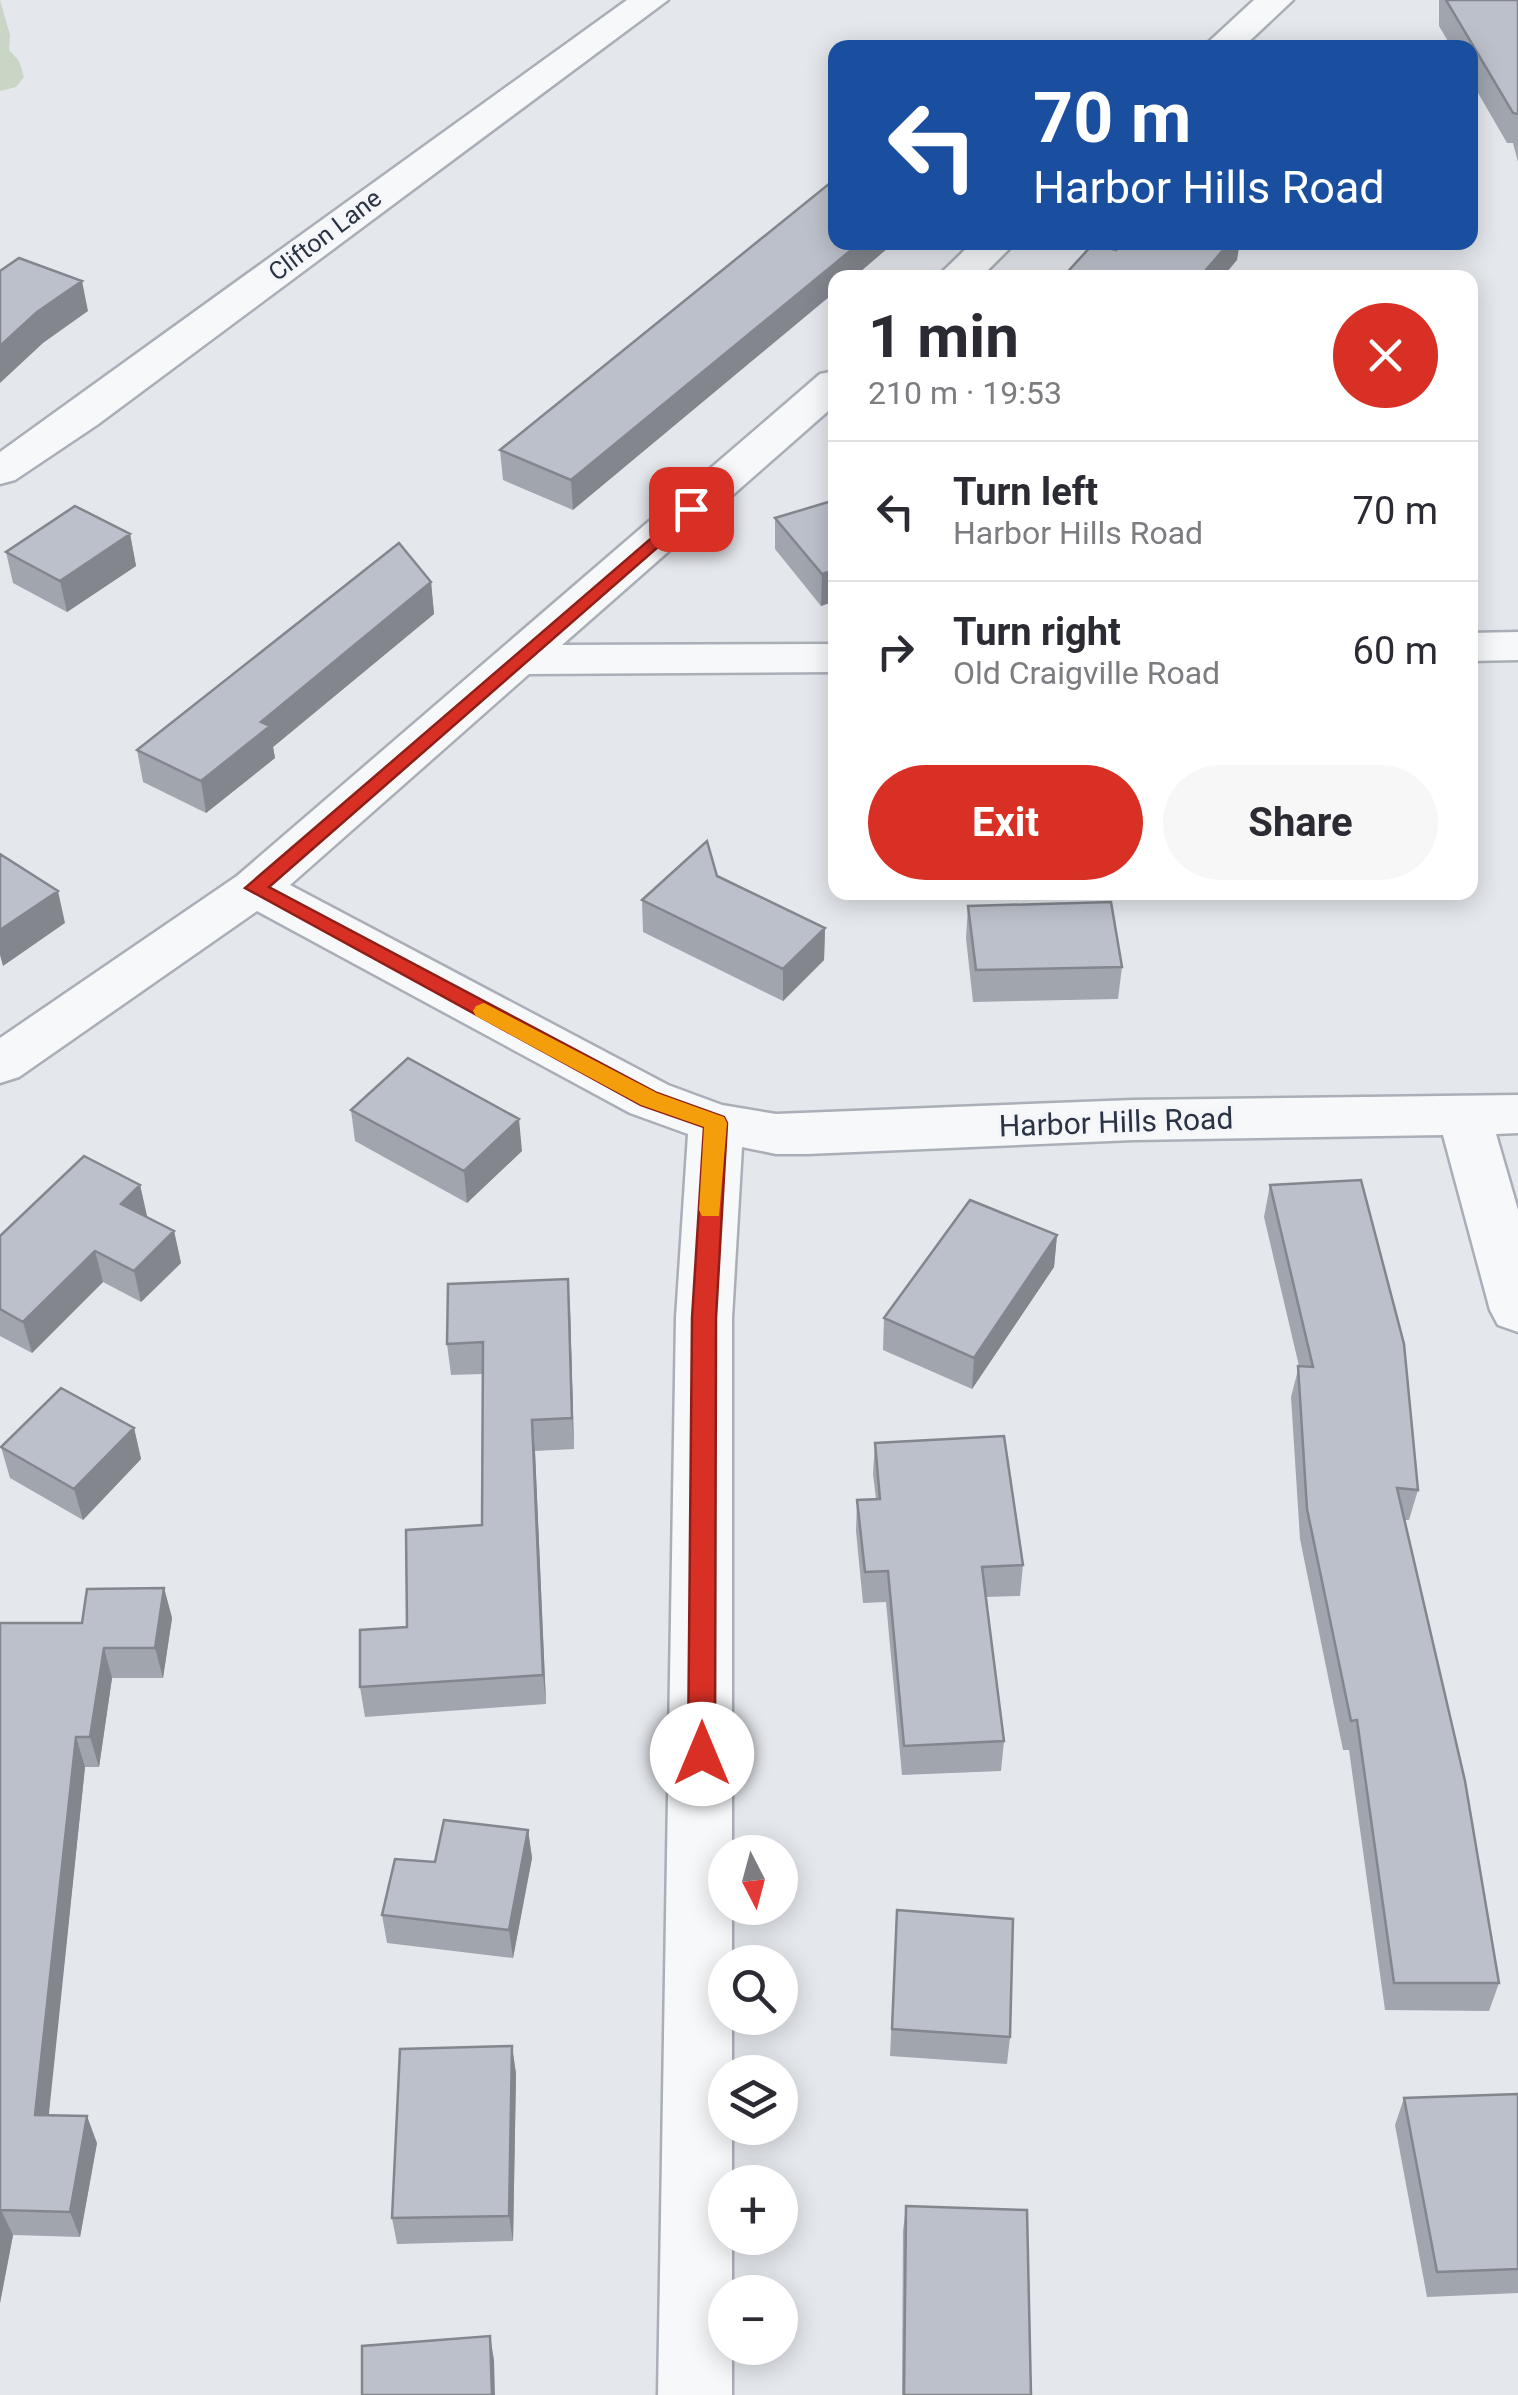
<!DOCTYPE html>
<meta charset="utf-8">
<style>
:root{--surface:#fff;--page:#f7f7f7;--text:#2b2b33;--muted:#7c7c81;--line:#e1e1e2;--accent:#d93025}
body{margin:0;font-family:Roboto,sans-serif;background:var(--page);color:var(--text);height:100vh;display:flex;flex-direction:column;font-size:38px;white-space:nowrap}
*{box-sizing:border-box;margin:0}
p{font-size:32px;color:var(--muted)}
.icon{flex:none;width:55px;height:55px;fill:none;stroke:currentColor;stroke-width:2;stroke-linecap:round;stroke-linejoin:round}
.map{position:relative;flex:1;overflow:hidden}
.drawer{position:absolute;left:828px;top:270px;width:650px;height:630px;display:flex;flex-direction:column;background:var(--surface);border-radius:20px;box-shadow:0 5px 25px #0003}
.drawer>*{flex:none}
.guide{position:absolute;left:828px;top:40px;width:650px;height:210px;border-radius:20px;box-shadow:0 5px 25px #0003;background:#1a4fa0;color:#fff;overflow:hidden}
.needle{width:65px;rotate:174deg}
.fabs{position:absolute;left:708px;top:1835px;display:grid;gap:20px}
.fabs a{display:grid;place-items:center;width:90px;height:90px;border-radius:50%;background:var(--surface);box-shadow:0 5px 25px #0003;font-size:50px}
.pin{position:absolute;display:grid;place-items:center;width:85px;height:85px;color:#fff;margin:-42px;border-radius:20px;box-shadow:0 5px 15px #0006}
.me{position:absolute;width:110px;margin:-55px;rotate:0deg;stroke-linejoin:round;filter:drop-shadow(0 0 8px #0008)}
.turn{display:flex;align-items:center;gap:35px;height:210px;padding:0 40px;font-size:45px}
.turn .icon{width:130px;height:130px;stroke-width:2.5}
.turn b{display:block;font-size:70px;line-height:85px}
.round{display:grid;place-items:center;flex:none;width:105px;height:105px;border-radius:52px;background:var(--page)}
.head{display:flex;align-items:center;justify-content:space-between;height:170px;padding:0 40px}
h1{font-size:60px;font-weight:700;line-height:75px}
.cta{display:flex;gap:20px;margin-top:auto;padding:20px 40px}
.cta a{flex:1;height:115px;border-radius:60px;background:var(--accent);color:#fff;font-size:40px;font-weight:700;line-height:115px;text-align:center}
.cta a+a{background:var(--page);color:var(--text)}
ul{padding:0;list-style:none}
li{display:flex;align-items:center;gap:30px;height:140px;padding:0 40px;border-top:2px solid var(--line)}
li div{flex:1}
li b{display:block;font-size:38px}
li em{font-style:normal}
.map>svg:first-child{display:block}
</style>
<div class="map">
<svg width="1518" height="2395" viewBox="0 0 1518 2395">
<rect width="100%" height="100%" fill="#e4e7ec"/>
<!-- green -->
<path fill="#c9d6c5" d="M0 0 10 35 9 50 19 61 24 77 16 87 0 91Z"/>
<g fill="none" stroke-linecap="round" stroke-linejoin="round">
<defs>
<path id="minor" d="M627 0H668L97 425 15 480 0 484V452Z
M1254 0H1293L1242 48H1202Z
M973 242H1016L980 278H936Z
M835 371V405L562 645 835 644V672L529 674 290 885 668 1085 722 1105 776 1114 1133 1100 1518 1095V1133L1496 1134 1518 1210V1332L1498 1325 1490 1310 1443 1135 1133 1140 807 1154H776L742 1147 732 1318V1852H725V1908H732V1962H725V2018H732V2072H725V2128H732V2182H725V2238H732V2292H725V2348H732V2395H658L676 1318 688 1134 630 1113 257 911 19 1077 0 1083V1038L237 876 820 374Z
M1518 632V660L1470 661V633Z"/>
</defs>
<!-- minor casing -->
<use href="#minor" stroke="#a9aeb7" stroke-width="5"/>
<!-- minor -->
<use href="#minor" fill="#f7f8fa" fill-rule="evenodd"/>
</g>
<!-- wall -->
<path fill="#a1a5ae" d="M1439 0H1518V162L1513 143H1507L1470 79V48H1452L1439 26Z
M835 179 573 510 503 480 500 450Z
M835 500V601L821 606 775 549V518Z
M130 534 136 566 67 612 13 583 6 552Z
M431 582 434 614 273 747 275 758 206 813 143 782 137 750Z
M717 876 825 928 824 960 783 1001 643 932 642 900Z
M968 906 1122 967 1118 999 973 1002 966 938Z
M351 1110 522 1151 467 1203 355 1141Z
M140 1185 147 1217 174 1231 181 1263 141 1302 103 1282 32 1353 0 1336V1236Z
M1270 1185 1418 1490 1409 1520H1404L1499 1983 1489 2011 1385 2010 1349 1750H1343L1300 1539 1291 1397 1299 1366 1264 1217Z
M1057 1235 1054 1267 972 1389 883 1350 884 1318Z
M570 1310 574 1449 535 1451 546 1704 365 1717 360 1687 482 1525V1374L451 1375 447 1344Z
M134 1428 141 1459 83 1520 10 1478 1 1447Z
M875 1443 1023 1565 1020 1596 986 1597 1004 1741 1001 1771 902 1775 886 1602 863 1603 856 1531 857 1500 876 1499 873 1474Z
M164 1588 172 1618 163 1678H112L99 1767H85L48 2115 97 2143 80 2237 13 2235 0 2303V1623H82Z
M528 1830 532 1858 513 1958 387 1943 382 1915 435 1862Z
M897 1910 1010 2037 1007 2064 890 2056Z
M512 2046 516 2074 513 2241 397 2244 392 2218Z
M1518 2094V2293L1427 2297 1395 2125 1404 2098Z
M906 2206 1031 2395H902L903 2231Z"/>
<!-- shaded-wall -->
<path fill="#83868d" d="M861 242H895L853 278H835V292L573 510 571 480Z
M1230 242H1240L1237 260 1222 278H1199Z
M82 281 88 311 43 343 0 383V346L37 312Z
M130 534 136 566 67 612 60 581Z
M835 570V601L821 606 822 574Z
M431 582 434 614 273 747 275 758 206 813 201 781 261 722Z
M58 891 65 923 3 966 0 955V930Z
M825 928 824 960 783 1001V969Z
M519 1119 522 1151 467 1203 464 1171Z
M140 1185 147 1216 129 1235 121 1204Z
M174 1231 181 1263 141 1302 134 1271Z
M1057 1235 1054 1267 972 1389 974 1358Z
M95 1251 103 1282 32 1353 23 1322Z
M568 1279 570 1310 574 1449 572 1418Z
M532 1420 535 1451 546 1704 543 1675Z
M134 1428 141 1459 83 1520 74 1489Z
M164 1588 172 1618 163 1678 155 1648Z
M104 1648 112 1678 99 1767 90 1737Z
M76 1737 85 1767 46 2142 35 2115Z
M528 1830 532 1858 513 1958 509 1930Z
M512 2046 516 2074 513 2241 509 2216Z
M87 2116 97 2143 80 2237 70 2212Z
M1 2210 13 2235 0 2303V2217Z
M490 2336 494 2360 495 2395H492Z"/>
<!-- building -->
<path fill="#bbc0ca" stroke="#83868d" stroke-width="2.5" d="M1446 0H1518V114L1513 113Z
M835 179V242H861L571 480 500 450Z
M1123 242H1230L1199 278H1062L1093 244 1116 250Z
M19 258 82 281 37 312 0 346V271Z
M835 500V570L822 574 775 518Z
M75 506 130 534 60 581 6 552Z
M399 543 431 582 261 722 270 726 201 781 137 750Z
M707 841 717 876 825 928 783 969 642 900Z
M0 854 58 891 0 930Z
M1111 902 1122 967 976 970 968 906Z
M408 1058 519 1119 464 1171 351 1110Z
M84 1156 140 1185 121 1204 174 1231 134 1271 95 1251 23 1322 0 1309V1236Z
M1361 1180 1404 1344 1418 1490 1397 1488 1465 1781 1499 1983H1394L1357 1720 1351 1721 1307 1509 1298 1366 1313 1367 1270 1185Z
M970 1200 1057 1235 974 1358 884 1318Z
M568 1279 572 1418 532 1420 543 1675 360 1687V1630L407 1627 406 1530 482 1525 483 1342 447 1344 448 1284Z
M61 1388 134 1428 74 1489 1 1447Z
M1004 1436 1023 1565 982 1567 1004 1741 904 1746 888 1571 865 1572 857 1500 880 1499 875 1443Z
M164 1588 155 1648H104L90 1737H76L35 2115 87 2116 70 2212 1 2210 0 2217V1623H82L87 1589Z
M444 1820 528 1830 509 1930 382 1915 395 1859 435 1862Z
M897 1910 1013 1919 1010 2037 892 2029Z
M512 2046 509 2216 392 2218 400 2049Z
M1518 2094V2269L1437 2272 1404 2098Z
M906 2206 1027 2210 1031 2395H904Z
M490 2336 492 2395H362V2346Z"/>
<!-- route -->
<path fill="#d93025" stroke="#8d1f18" stroke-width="2.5" d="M691 504 700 509 697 513 269 887 657 1093 724 1117 727 1123 716 1318 715 1754 711 1762 702 1766 692 1762 688 1754 692 1318 704 1127 641 1105 245 888Z"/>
<!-- slow -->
<path fill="#f59e0b" d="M484 1003 657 1093 724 1117 727 1123 719 1216H702L699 1210 704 1127 641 1105 476 1016 473 1011 476 1006Z"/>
<g text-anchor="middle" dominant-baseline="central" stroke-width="8" stroke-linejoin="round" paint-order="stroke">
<!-- far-street labels -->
<g font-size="25" fill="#2b3445" stroke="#f4f6f9">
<text transform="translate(325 235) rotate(-37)">Clifton Lane</text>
</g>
<!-- street labels -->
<g font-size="30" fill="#2b3445" stroke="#f4f6f9">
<text transform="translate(1116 1122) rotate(-2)">Harbor Hills Road</text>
</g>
</g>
</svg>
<div class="fabs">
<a><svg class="needle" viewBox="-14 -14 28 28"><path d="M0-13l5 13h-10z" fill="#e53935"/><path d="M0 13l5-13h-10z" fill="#7c7c81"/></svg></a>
<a><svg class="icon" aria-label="search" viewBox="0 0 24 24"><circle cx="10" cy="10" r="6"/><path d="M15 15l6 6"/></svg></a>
<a><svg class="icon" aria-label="layers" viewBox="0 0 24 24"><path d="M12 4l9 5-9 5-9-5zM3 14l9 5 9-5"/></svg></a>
<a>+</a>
<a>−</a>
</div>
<div class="pin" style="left:691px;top:509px;background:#d93025"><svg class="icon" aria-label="arrive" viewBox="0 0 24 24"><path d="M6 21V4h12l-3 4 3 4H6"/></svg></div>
<svg class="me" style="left:702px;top:1754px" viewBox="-20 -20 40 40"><circle r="19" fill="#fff"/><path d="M0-13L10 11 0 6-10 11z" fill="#d93025"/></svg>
<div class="guide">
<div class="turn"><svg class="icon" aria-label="left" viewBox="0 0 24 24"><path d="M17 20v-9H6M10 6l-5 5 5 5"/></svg><div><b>70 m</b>Harbor Hills Road</div></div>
</div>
<section class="drawer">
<div class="head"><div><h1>1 min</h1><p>210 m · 19:53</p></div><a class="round" style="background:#d93025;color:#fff"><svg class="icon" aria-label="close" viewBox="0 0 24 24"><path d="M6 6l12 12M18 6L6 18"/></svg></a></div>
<ul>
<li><svg class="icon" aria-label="left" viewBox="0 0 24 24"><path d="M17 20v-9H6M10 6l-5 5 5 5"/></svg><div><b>Turn left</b><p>Harbor Hills Road</p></div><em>70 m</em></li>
<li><svg class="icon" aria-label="right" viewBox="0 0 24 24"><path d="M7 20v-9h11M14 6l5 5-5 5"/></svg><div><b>Turn right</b><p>Old Craigville Road</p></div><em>60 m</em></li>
</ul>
<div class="cta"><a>Exit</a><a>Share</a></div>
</section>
</div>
